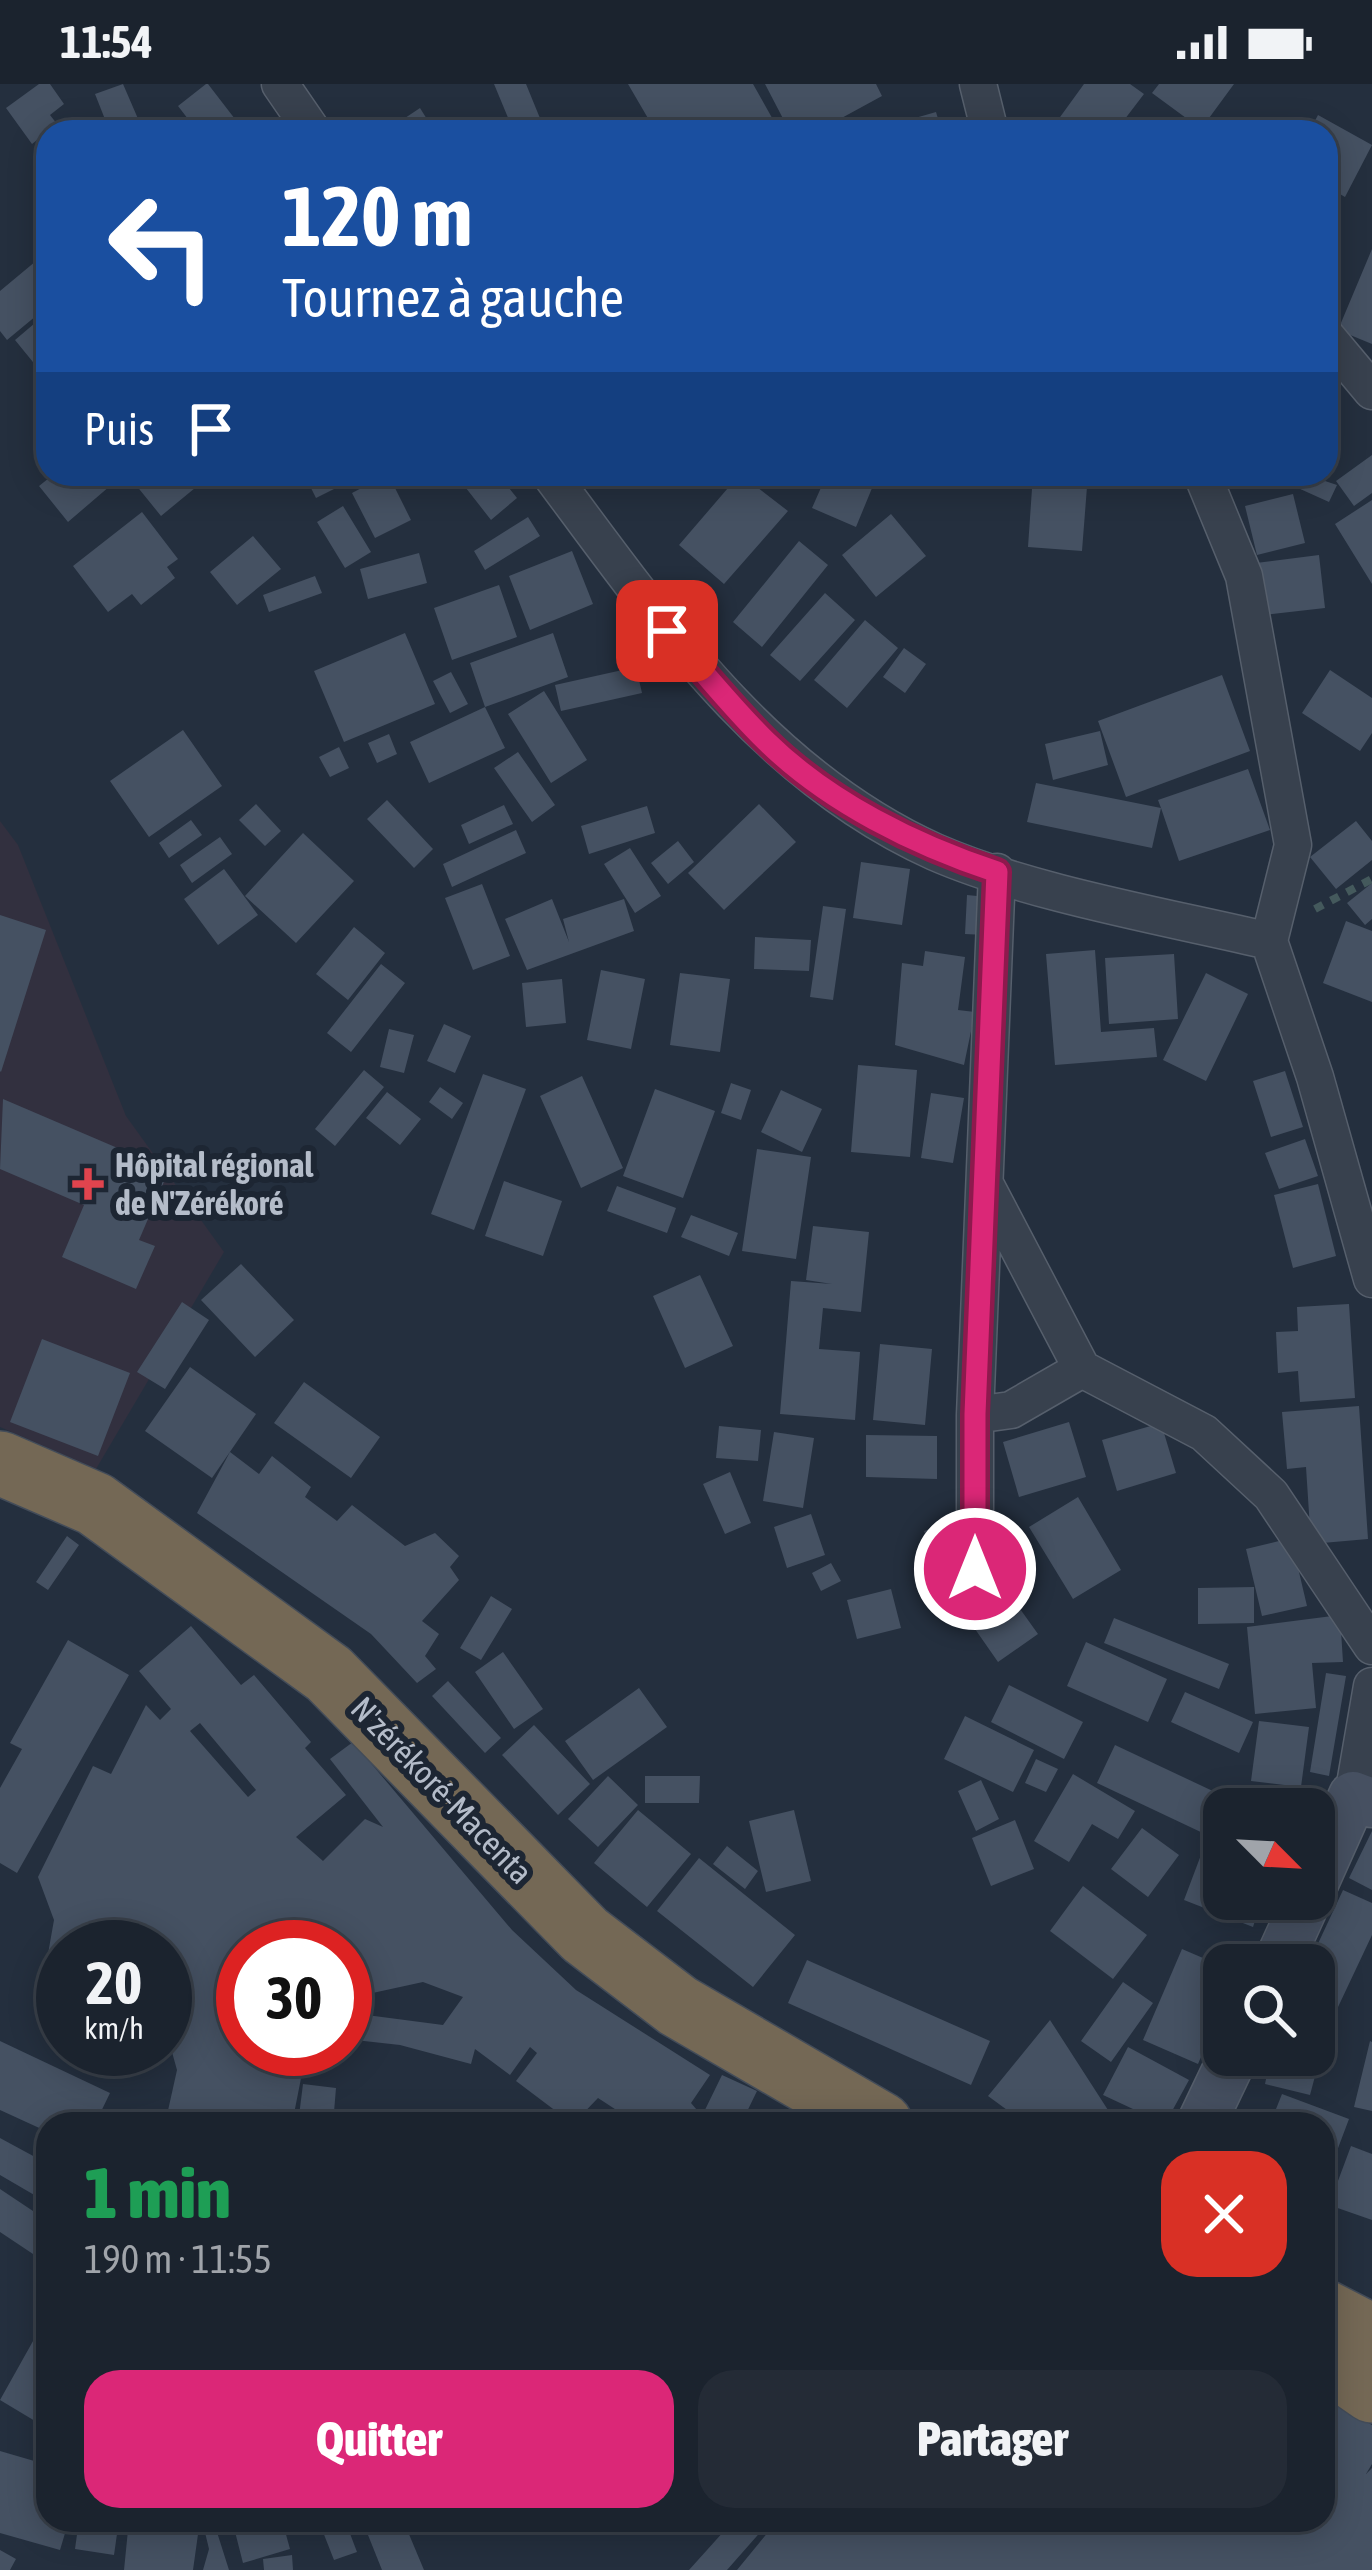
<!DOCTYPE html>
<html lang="fr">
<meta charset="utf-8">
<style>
:root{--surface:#1b232e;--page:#242b36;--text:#f1f3f6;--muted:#a0a4aa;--line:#39404a;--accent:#db2777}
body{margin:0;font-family:"Asap Condensed",sans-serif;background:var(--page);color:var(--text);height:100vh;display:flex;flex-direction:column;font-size:45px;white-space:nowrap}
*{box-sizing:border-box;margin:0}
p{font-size:39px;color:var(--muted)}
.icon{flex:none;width:66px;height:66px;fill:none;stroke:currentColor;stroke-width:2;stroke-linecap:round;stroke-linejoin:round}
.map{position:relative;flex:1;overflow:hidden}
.sheet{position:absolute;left:36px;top:2028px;width:1299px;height:420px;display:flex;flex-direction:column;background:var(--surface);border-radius:36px;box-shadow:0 6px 30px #0003,0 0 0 3px var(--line)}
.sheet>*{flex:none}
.hud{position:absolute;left:36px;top:36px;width:1302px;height:366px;border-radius:36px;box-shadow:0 6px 30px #0003,0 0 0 3px var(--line);background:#1a4fa0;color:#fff;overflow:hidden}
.needle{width:78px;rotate:114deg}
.fabs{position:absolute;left:1203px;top:1704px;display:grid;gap:24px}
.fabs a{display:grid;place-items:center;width:132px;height:132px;border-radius:24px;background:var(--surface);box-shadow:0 6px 30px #0003,0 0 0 3px var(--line);font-size:60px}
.speed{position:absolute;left:36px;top:1836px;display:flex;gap:24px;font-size:60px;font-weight:700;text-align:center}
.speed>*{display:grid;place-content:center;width:156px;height:156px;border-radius:50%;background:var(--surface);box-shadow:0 6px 30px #0003,0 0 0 3px var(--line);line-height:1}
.speed small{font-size:30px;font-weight:400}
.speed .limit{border:18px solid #d22;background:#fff;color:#111}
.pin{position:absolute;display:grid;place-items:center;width:102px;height:102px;color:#fff;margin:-51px;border-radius:24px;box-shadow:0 6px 18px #0006}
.me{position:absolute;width:132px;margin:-66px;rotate:0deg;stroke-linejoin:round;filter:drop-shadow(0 0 9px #0008)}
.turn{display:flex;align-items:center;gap:42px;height:252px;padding:0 48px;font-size:54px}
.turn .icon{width:156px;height:156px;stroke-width:2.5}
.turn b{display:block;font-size:84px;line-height:102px}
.then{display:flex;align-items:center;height:114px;padding:0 48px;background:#0003;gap:24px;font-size:45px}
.round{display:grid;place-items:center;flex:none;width:126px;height:126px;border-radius:36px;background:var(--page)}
.summary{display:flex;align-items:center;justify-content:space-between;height:204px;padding:0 48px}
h1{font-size:72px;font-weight:800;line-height:90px;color:#1e9e55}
.button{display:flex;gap:24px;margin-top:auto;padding:24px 48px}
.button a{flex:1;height:138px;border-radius:36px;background:var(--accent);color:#fff;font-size:48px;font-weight:800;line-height:138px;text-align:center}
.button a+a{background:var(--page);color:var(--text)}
.status{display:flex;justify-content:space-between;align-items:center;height:84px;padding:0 60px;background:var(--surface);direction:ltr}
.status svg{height:33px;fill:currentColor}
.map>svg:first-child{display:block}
</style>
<div class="status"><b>11:54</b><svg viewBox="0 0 49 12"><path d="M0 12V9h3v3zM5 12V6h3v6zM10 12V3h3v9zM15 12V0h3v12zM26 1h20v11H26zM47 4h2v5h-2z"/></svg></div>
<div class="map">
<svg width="1372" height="2486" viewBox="0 0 1372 2486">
<rect width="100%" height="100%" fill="#242f3e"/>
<!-- medical -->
<path fill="#32303f" d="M0 737 18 761 126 1032 224 1168 96 1385 0 1343Z"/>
<!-- building -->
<path fill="#455162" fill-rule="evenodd" d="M39 0H50L64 20 50 31 57 40 32 60 6 24Z
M123 0 142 44 110 48 95 10Z
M206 0H208L245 48H198L178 22Z
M494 0H526L544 44 514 48Z
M628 0H753L780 48H656Z
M765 0H876L882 12 816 48H790Z
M1084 0H1130L1144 10 1115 48H1065L1055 40Z
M1159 0H1234L1201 45 1152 9Z
M420 24 435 48H384Z
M936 28 942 48H870V47Z
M1318 31 1372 61 1345 113 1326 102V48H1309Z
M1372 165V260L1338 246Z
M48 167V222L7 256 0 247V207Z
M48 228V273L37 283 15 256Z
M48 287V311L36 297Z
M1372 371V409L1354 422 1336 397Z
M54 390H100L110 402 68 438 39 402Z
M127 390H212L161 432Z
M317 390H364L316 414 307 396Z
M388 390 411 436 375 454 352 409Z
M455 390H498L517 414 491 436Z
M740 390 788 427 724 500 679 461Z
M827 390 877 392 856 443 812 424Z
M1033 390H1088L1082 467 1028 463Z
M1304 390 1337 401 1329 418 1298 404Z
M1293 410 1305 459 1257 471 1245 422Z
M1372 416V500L1335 440Z
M343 422 371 468 345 484 317 438Z
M142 428 178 475 167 483 175 494 141 521 132 510 108 528 73 482Z
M891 430 926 472 876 513 842 471Z
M528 433 540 452 485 486 474 467Z
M253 452 281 485 237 521 210 488Z
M799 457 828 481 762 563 733 538Z
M572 467 593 520 530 546 509 492Z
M419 469 427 499 368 515 360 485Z
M1319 471 1325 524 1263 531 1256 479Z
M315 492 322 509 269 528 263 511Z
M499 501 517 553 452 576 434 524Z
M825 509 855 536 800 597 770 571Z
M865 536 898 564 847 624 814 596Z
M405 549 435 620 344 658 314 587Z
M553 549 568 593 485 623 470 579Z
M904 564 926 580 905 609 883 593Z
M636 583 642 609 561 627 555 601Z
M1330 586 1372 614V649L1360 667 1302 629Z
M451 588 468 620 450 629 433 597Z
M1222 591 1250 667 1126 713 1098 637Z
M544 607 587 676 551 699 508 630Z
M485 623 505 664 429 699 410 658Z
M183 646 222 702 149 753 110 697Z
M1100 647 1108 681 1053 696 1045 660Z
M389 650 397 670 377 679 368 659Z
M339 663 349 684 330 693 319 673Z
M518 668 555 721 532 738 494 684Z
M1248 685 1270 746 1179 777 1161 724 1152 764 1027 738 1036 699 1161 724 1158 716Z
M387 716 433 765 414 784 367 735Z
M256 720 281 747 265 762 239 736Z
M759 720 796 758 724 826 688 789Z
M504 721 513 740 469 760 461 741Z
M647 722 655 749 589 770 581 742Z
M191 736 202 751 169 774 159 759Z
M1356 737 1372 757V776L1336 805 1310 773Z
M516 746 526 769 452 803 443 780Z
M303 749 354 797 296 859 245 812Z
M220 753 232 770 192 799 180 781Z
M678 757 694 778 668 800 651 779Z
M630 764 661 812 635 829 604 780Z
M861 778 910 785 902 841 853 834Z
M224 785 258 831 218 861 184 815Z
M1372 799V835L1365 841 1347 819Z
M482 800 510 872 473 886 445 814Z
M967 811 987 813 985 851 965 850Z
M552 815 569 858 563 835 624 815 634 847 527 886 505 835Z
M823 822 846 825 833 916 810 913Z
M0 831 46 846 1 988 0 987Z
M1346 837 1372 847V918L1323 899Z
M354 843 385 869 348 916 316 890Z
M755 853 811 856 809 887 754 885Z
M1095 866 1101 948 1154 944 1157 973 1055 981 1046 870Z
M925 867 965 873 958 926 975 928 964 981 895 961 902 879 923 882Z
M1174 870 1178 935 1109 940 1105 874Z
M381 880 405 899 351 968 327 949Z
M601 886 645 895 631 965 587 956Z
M680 889 730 895 720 968 670 961Z
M1206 889 1248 910 1206 997 1163 976Z
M562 895 566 939 526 943 522 899Z
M444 940 471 952 455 989 427 977Z
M389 945 414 951 404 989 380 983Z
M858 981 917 986 910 1073 851 1068Z
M364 986 384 1003 335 1062 315 1045Z
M1285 987 1303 1043 1271 1053 1253 997Z
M483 990 526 1005 474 1146 431 1130Z
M582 992 623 1084 581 1104 540 1012Z
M731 999 751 1006 741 1036 721 1029Z
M440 1003 463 1019 452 1035 429 1018Z
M655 1005 715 1027 683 1114 623 1092Z
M781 1006 822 1025 802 1068 761 1048Z
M387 1008 421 1035 400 1061 366 1034Z
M931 1009 964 1014 953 1079 921 1074Z
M3 1015 169 1086 139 1156 155 1162 136 1205 62 1173 84 1121 0 1085Z
M1305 1055 1318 1092 1279 1105 1265 1069Z
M757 1065 811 1073 796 1175 742 1167Z
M504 1097 562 1117 543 1172 485 1152Z
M1318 1100 1336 1172 1293 1184 1274 1111Z
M617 1102 676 1124 667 1149 607 1127Z
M691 1131 738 1149 729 1172 681 1153Z
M813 1142 869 1148 861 1228 823 1224 819 1265 860 1268 855 1336 780 1330 791 1197 832 1200 806 1196Z
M241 1180 294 1236 255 1273 201 1216Z
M700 1191 733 1262 685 1284 653 1212Z
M182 1218 209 1236 165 1305 137 1288Z
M1349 1220 1355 1314 1300 1318 1298 1287 1278 1289 1276 1248 1298 1247 1297 1223Z
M42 1255 130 1289 98 1372 10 1338Z
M880 1260 932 1265 925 1341 873 1336Z
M190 1283 256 1330 212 1394 145 1347Z
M304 1298 380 1353 351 1394 274 1339Z
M1359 1322 1368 1455 1311 1460 1306 1383 1287 1385 1282 1328Z
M1069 1338 1086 1393 1019 1413 1003 1358Z
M1161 1339 1176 1389 1117 1407 1102 1356Z
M719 1342 761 1346 758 1377 716 1374Z
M774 1348 814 1354 803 1424 763 1417Z
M866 1351 937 1352V1395L866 1393Z
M230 1368 259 1390 272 1372 311 1403 305 1413 337 1437 352 1421 405 1462 435 1449 459 1472 450 1483 459 1496 422 1537 439 1550 425 1572 436 1585 417 1599 371 1550 197 1429Z
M730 1388 751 1439 725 1450 703 1400Z
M1078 1413 1121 1486 1073 1515 1029 1443Z
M811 1430 825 1471 787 1484 774 1443Z
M946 1440 957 1476 935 1483 924 1447Z
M67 1452 79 1461 48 1506 36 1498Z
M1291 1454 1307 1522 1262 1532 1246 1465Z
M831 1479 841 1497 821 1507 812 1489Z
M998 1494 1038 1550 998 1578 959 1522Z
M1254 1503V1539L1198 1540V1504Z
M891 1505 901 1544 857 1555 847 1516Z
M491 1512 512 1525 481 1576 460 1564Z
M1340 1531 1343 1578 1312 1579 1316 1624 1255 1630 1247 1543Z
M1114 1534 1229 1580 1219 1605 1104 1559Z
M191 1542 241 1601 254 1591 311 1658 305 1664 346 1711 296 1753 323 1777 365 1735 383 1743 330 1675 353 1658 512 1846 576 1906 710 1991 691 2019 702 2032 722 1991 757 2007 741 2040H614L621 2029 598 2014 573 2040 516 1997 537 1969 530 1963 510 1991 475 1965 471 1980 400 1961 355 1956 359 1930 443 1941 463 1913 423 1898 345 1915V1863H243V1965H315L312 1974 273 1973 304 1979 292 2040H165L177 1986 165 1943V1863H63V1884L46 1881 54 1836 38 1793 93 1682 111 1690 146 1621 160 1636 171 1625 139 1587ZM200 1639 256 1706 248 1713 190 1647Z
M68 1556 129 1591 17 1789 0 1779V1704L22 1665 10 1659Z
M1086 1558 1167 1595 1148 1638 1067 1602Z
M503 1568 543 1625 514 1645 475 1588Z
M1326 1589 1346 1592 1329 1692 1310 1688Z
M448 1597 501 1654 485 1669 432 1612Z
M1009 1601 1083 1638 1064 1675 991 1638Z
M639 1604 667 1643 593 1696 565 1657Z
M1185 1608 1253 1638 1239 1669 1171 1638Z
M965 1632 1034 1666 1013 1708 944 1675Z
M1259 1637 1309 1643 1301 1703 1251 1697Z
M534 1641 590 1700 558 1731 502 1671Z
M1115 1661 1251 1725H1224V1759L1097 1699Z
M1036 1675 1058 1685 1046 1708 1025 1699Z
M1073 1690 1135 1727 1118 1755 1092 1740 1069 1778 1034 1757Z
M608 1692 638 1721 598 1763 568 1735Z
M645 1692H700L699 1719H645Z
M981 1696 999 1735 976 1747 958 1707Z
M1259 1701 1296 1720 1293 1725H1266L1252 1718Z
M638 1726 691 1770 647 1823 594 1779Z
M794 1726 811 1797 766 1808 749 1737Z
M1015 1736 1034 1785 991 1802 972 1754Z
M1142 1744 1179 1771 1148 1813 1111 1785Z
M1372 1747V1806L1349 1794Z
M727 1762 758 1787 745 1805 713 1780Z
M1204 1763 1224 1770V1815H1262L1253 1843 1184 1816Z
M699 1774 795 1851 753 1903 657 1827Z
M1083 1802 1147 1851 1113 1895 1050 1847Z
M1343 1806 1372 1819V1851L1322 1957 1314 1953V1881H1308Z
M1182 1865 1224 1883V1919L1198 1980 1143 1956Z
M807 1876 990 1957 971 2001 788 1919Z
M1123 1898 1153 1919 1111 1978 1081 1957Z
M1050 1936 1117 2040H1026L988 2012Z
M0 1957 110 2009 95 2040H48V2048L0 2026Z
M1370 1957 1372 1958V2027L1354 2023Z
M1128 1963 1189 1996 1165 2040 1103 2011Z
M1271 1971H1306L1304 1976 1318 1981 1310 2011 1265 2000Z
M303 2000 336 2004 333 2040H298Z
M1282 2010 1349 2035 1323 2104V2040H1270Z
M772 2025 804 2040H765Z
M0 2054 48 2080V2119L0 2091Z
M1351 2062 1372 2070V2136L1329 2121Z
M0 2105 48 2137V2180L0 2148Z
M42 2241 48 2244 45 2343 0 2316Z
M1323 2312 1372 2341V2380L1366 2390 1372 2384V2486H737L778 2436H1323Z
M0 2367 48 2381V2436H69L60 2466 0 2449Z
M79 2436H119L114 2471 75 2465Z
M129 2436H200L193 2486H124Z
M202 2436 216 2445 229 2486H203L209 2465Z
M232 2436H282L290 2465 243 2479Z
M362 2436H403L424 2486H382Z
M734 2436H771L727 2486H689Z
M346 2439 357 2468 334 2476 323 2448Z
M0 2466 16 2475 10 2486H0Z
M292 2471 293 2486H264L263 2475Z"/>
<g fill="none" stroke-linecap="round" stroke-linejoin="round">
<defs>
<path id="street" d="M280 0 313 48
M978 0 990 48
M1326 252 1372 307
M550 390C658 535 764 691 935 768 1029 809 1167 833 1269 857
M1202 390 1244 492 1293 761 1269 857 1315 993 1372 1195
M986 1102 1082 1285
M975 1331 1011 1326 1082 1285 1204 1349 1271 1411 1372 1562
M975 1485V1331L997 788
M1353 1712 1372 1602"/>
<path id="secondary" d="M1314 1799 1353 1712 1372 1719
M1277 1881 1307 1815
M1201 2040 1234 1971"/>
<path id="highway" d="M0 1379 95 1420 329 1590 585 1851 678 1922 881 2040
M1323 2227 1372 2252
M1323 2273 1372 2307"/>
</defs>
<!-- street casing -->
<use href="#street" stroke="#565f6c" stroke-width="39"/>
<!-- secondary casing -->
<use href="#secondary" stroke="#565f6c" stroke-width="51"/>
<!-- highway casing -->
<use href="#highway" stroke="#434c59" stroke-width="66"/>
<!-- path -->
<path stroke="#44595c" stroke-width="8" stroke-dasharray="9 9" stroke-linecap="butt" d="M1315 825 1372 795"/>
<!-- street -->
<use href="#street" stroke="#38414e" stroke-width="36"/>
<!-- secondary -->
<use href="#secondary" stroke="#465061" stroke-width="48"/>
<!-- highway -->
<use href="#highway" stroke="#746855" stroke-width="63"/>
</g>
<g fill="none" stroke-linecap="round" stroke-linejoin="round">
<defs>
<path id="route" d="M667 547C700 583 731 623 766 657 828 718 915 761 997 788L975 1330V1485"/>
</defs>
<!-- route casing -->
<use href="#route" stroke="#8e194d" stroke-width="30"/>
<!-- route -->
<use href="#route" stroke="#db2777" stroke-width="21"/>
</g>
<!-- markers -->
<path fill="#e0444e" stroke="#1d2633" stroke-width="4.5" d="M82 1082h12v12h12v12h-12v12h-12v-12h-12v-12h12z"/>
<g text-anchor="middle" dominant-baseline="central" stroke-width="12" stroke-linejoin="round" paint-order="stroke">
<!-- poi labels -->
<g font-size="33" font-weight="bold" fill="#b4bcc9" stroke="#1d2633" text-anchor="start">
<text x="115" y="1081">Hôpital régional<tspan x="115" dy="38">de N'Zérékoré</tspan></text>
</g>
<!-- street labels -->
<g font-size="33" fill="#b4bcc9" stroke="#1d2633">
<text transform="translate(442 1706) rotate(46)">N'zérékoré-Macenta</text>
</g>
</g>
</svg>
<div class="fabs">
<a><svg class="needle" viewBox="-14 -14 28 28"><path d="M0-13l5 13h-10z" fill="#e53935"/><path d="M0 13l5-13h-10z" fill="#a0a4aa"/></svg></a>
<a><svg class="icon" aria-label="search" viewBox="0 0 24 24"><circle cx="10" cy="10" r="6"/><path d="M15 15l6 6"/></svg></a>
</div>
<div class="speed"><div>20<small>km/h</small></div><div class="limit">30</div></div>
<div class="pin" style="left:667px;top:547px;background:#d93025"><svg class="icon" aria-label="arrive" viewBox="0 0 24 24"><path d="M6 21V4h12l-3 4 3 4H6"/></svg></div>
<svg class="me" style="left:975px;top:1485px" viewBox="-20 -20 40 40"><circle r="17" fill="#db2777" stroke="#fff" stroke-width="3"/><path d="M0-11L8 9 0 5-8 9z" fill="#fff"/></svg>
<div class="hud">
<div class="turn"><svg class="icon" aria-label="left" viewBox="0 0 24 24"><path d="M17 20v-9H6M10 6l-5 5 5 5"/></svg><div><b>120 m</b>Tournez à gauche</div></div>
<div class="then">Puis<svg class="icon" aria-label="arrive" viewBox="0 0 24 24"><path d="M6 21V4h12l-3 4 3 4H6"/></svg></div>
</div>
<section class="sheet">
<div class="summary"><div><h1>1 min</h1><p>190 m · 11:55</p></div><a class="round" style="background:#d93025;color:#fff"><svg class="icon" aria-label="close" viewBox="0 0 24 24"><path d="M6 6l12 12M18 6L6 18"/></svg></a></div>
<div class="button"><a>Quitter</a><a>Partager</a></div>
</section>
</div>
